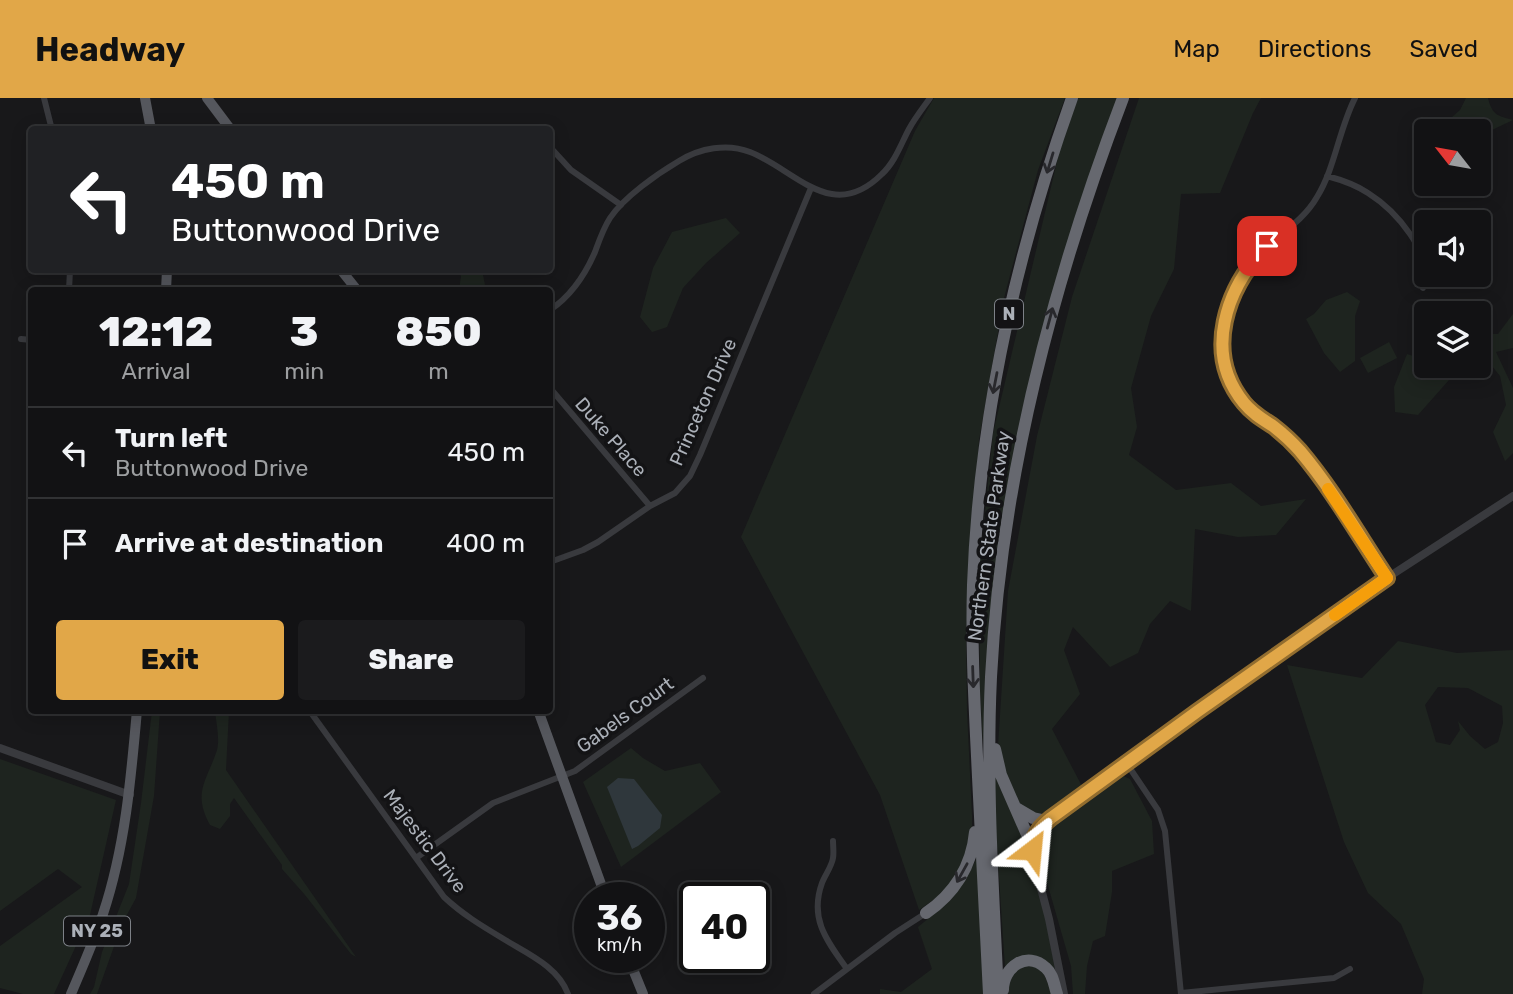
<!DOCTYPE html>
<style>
:root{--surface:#121214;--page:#1b1b1d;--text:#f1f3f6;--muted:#9c9ea0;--line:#313234;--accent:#e1a748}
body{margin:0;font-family:Rubik,sans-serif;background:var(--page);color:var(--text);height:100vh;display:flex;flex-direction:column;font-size:26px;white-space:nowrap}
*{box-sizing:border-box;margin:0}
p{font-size:23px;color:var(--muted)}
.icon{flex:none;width:38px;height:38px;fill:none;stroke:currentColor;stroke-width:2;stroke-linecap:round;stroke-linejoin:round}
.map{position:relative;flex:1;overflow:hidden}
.panel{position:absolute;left:28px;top:189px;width:525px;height:427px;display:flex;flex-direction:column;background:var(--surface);border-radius:7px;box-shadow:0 4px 18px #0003,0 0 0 2px var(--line)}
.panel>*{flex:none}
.hud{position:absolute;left:28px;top:28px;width:525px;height:147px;border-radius:7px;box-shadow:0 4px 18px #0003,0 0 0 2px var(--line);background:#202124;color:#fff;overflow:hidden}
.needle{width:46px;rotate:301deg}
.fabs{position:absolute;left:1414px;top:21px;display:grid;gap:14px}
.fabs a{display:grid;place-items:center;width:77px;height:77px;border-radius:7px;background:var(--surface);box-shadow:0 4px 18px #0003,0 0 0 2px var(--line);font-size:35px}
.speed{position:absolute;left:574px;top:784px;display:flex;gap:14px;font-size:35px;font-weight:700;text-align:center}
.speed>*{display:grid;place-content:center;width:91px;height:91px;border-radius:50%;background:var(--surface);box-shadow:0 4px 18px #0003,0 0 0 2px var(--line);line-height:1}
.speed small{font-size:18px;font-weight:400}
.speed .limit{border:4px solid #111;border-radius:10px;background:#fff;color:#111}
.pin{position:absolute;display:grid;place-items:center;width:60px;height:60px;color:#fff;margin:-30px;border-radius:14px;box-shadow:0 4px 10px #0006}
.me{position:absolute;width:77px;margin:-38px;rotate:29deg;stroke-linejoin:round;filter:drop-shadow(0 0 5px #0008)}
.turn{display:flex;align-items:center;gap:24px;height:147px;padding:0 28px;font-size:32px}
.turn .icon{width:91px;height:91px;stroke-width:2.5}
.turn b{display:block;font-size:49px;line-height:60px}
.eta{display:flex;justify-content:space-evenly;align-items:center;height:119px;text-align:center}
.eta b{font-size:42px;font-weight:800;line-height:49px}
.action{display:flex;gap:14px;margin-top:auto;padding:14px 28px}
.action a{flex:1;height:80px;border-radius:7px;background:var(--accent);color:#111;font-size:28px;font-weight:800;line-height:80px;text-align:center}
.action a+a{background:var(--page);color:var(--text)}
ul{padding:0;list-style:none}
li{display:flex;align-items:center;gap:21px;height:91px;padding:0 28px;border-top:2px solid var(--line)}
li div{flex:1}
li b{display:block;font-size:26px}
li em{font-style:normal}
header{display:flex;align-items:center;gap:42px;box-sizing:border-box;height:98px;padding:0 35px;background:var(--accent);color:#111}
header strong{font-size:33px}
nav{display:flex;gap:38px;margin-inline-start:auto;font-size:24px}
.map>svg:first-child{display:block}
</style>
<header>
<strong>Headway</strong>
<nav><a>Map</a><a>Directions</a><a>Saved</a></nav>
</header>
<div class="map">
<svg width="1513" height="896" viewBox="0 0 1513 896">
<rect width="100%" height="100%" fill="#18181a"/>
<!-- green -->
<path fill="#1e241f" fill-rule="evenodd" d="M934 0H1065L1038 72 1004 200 979 342 966 536 967 613 972 717V744L962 774 946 793 919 812 880 697 741 439 915 33Z
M1078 0H1119L1011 381 983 647 980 592 979 475 993 335 1059 55Z
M1139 0H1261L1253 15 1220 95 1181 96 1174 171 1151 218 1131 290 1137 329 1129 357 1176 392 1231 385 1261 408 1306 401 1276 437 1238 439 1195 431 1191 513 1170 503 1150 526 1138 555 1110 569 1073 529 1064 552 1080 596 1052 631 1084 692 1054 715 1047 718 1025 713 1013 696 998 648 1008 493 1037 338 1072 199Z
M1466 0H1488C1492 17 1498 18 1513 22L1492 32 1474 28 1471 33H1436L1460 12Z
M726 120 740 135 706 165 683 190 667 229 652 234 640 219 653 170 672 134Z
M457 172H482L486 192H459L461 178Z
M1347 194 1360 203 1355 218V263L1340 274 1324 255 1306 221 1314 216 1326 202Z
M1513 216V250L1496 254 1513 290V355L1505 363 1493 334 1506 307 1500 278 1483 257 1479 260V236H1498Z
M1389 244 1397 260 1368 275 1360 260Z
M1407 256 1426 262V268H1468L1449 282 1418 317 1395 314 1394 289Z
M1398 543 1457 555 1513 552V896H1422L1424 881 1401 826 1368 795 1344 744 1287 567 1362 580ZM1438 589 1468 590 1502 608 1503 625 1498 644 1485 651 1470 638 1458 623 1460 632 1450 647 1436 644 1425 607Z
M152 613H160L154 698 136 800 122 826 97 896H90L94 889 102 854 129 786 141 705Z
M215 613H229L226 672 356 859 351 856 305 797 282 771V767L234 700 230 706V718L220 731 210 727C192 694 207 683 217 652 220 641 216 624 215 613Z
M631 650 643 660 665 673 700 665 721 694 621 769 583 684Z
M0 661 116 702 90 817 54 896H23L0 890V848L82 789 58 771 0 813Z
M995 676H998L1031 762 1043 806 1055 871 1054 872 1044 863 1005 870 996 733Z
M1121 677 1130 681 1152 723 1154 756 1112 773V794L1105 838 1093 843 1087 868 1085 896H1073L1071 868 1038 753 1040 741 1050 728Z
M977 759 987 896H880V891L901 894 932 871 918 829C943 809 964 789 977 759Z
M1027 867 1041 870 1053 896H1007C1010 877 1010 875 1027 867Z"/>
<!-- water -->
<path fill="#2f373c" d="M618 680 634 681 662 717 660 730 638 748 632 751 607 689Z"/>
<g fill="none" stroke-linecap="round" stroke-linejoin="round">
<!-- minor -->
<path stroke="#393a3e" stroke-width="6" d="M44 0 52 32
M1355 0C1339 31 1335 70 1317 99 1305 120 1286 132 1268 147 1254 159 1244 174 1236 189 1212 232 1219 283 1254 316 1260 321 1266 324 1272 328 1287 338 1299 352 1310 365 1338 402 1362 442 1387 480
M550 49 571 72 621 107
M1327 78C1342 82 1356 87 1368 95 1395 112 1435 156 1423 190
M69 192 70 172
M550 212C571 198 585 177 595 154 599 143 603 131 610 120 624 99 657 76 679 63 700 50 727 45 750 54 796 72 832 126 882 76 895 64 901 46 909 31 915 20 923 10 930 0
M21 241 32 242
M550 290 650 408
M550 464 583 452 598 444 650 408 675 395 690 378 700 357 811 90
M309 612 444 799C462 816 482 828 502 840 526 855 558 868 568 896
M1127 666 1158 712 1165 733 1181 896
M833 743C833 748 834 755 833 760 832 768 825 777 822 785 809 821 827 843 847 871
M416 760 493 705 575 673 703 580
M1181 895 1334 880 1350 871
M814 896 895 835 926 815"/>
<!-- tertiary -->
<path stroke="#393a3e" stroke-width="8" d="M0 650 130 697
M1064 896 1049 821 1032 756 1033 744 1042 728 1220 597 1387 480 1513 398"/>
<!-- primary -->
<path stroke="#55575d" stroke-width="10" d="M145 0 151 32
M207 0 231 32
M341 172 357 192
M166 192 167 172
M538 612 606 800
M628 859 643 896
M71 896C82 870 94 843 103 816 125 750 131 681 137 612"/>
<!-- motorway -->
<path stroke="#66686f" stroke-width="12" d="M995 651 1001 677 1032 748
M1016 710 1033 720 1047 723
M926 815C954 796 972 768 975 734
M1003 892C1003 869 1027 852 1046 870 1053 876 1054 887 1057 896
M989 896C985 824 982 751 978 679 975 615 971 551 973 487 979 321 1016 156 1072 0
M998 896C993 790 986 685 991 579 1001 380 1052 186 1123 0"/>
</g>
<!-- one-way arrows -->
<defs><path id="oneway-shaft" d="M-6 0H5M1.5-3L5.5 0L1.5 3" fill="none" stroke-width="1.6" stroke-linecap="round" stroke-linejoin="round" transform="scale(1.75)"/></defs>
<g stroke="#28282c">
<use href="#oneway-shaft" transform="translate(1050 65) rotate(107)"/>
<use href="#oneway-shaft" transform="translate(1050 220) rotate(-75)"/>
<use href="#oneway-shaft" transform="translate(995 285) rotate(101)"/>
<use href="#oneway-shaft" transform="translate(973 579) rotate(88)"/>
<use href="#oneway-shaft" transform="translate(962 775) rotate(119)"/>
</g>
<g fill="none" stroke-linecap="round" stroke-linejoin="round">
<defs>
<path id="route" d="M1032 752C1032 738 1040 729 1051 720L1198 613 1387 480C1359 438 1333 392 1300 353 1292 344 1282 335 1273 328 1262 321 1252 315 1244 305 1203 255 1226 190 1267 148"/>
</defs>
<!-- route casing -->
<use href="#route" stroke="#926d2f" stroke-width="18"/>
<!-- route -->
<use href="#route" stroke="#e1a748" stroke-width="12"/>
<!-- slow -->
<path stroke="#f59e0b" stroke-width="12" d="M1328 391 1387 480 1335 517"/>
</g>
<g text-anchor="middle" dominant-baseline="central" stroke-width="7" stroke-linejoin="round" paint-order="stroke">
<!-- shield labels -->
<g fill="#131315" stroke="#7d8187" stroke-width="2">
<rect x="995" y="201.5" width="28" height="29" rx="5"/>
<rect x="64" y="818.5" width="66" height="29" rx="5"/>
</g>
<g font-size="18" font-weight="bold" fill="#abb0b8">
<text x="1009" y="216">N</text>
<text x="97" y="833">NY 25</text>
</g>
<!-- street labels -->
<g font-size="19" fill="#abb0b8" stroke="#131315">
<text transform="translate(703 304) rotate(-66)">Princeton Drive</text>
<text transform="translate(611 339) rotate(49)">Duke Place</text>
<text transform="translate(989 438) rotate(-82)">Northern State Parkway</text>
<text transform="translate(625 617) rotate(-36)">Gabels Court</text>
<text transform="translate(425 743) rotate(53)">Majestic Drive</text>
</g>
</g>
</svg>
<div class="fabs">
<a><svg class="needle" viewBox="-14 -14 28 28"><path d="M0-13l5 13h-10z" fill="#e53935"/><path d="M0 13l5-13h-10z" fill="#9c9ea0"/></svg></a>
<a><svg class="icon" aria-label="sound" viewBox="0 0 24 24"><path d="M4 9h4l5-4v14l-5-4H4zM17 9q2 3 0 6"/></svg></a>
<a><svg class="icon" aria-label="layers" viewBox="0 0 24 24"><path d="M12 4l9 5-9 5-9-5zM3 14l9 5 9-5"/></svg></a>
</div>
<div class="speed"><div>36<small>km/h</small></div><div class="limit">40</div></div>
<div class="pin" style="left:1267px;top:148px;background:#d93025"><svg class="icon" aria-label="arrive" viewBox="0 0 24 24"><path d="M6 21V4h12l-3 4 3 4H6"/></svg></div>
<svg class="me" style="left:1032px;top:752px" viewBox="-20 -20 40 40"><path d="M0-17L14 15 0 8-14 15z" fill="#e1a748" stroke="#fff" stroke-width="4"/></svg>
<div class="hud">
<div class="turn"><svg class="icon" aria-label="left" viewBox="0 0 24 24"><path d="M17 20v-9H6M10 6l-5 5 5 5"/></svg><div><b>450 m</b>Buttonwood Drive</div></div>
</div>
<section class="panel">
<div class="eta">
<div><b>12:12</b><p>Arrival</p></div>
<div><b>3</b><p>min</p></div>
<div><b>850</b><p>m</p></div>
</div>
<ul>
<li><svg class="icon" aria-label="left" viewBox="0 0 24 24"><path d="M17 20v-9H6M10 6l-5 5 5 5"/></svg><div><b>Turn left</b><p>Buttonwood Drive</p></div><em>450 m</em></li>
<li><svg class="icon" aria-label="arrive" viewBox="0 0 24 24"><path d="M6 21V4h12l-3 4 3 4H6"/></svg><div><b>Arrive at destination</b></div><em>400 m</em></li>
</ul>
<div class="action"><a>Exit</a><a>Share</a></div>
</section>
</div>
